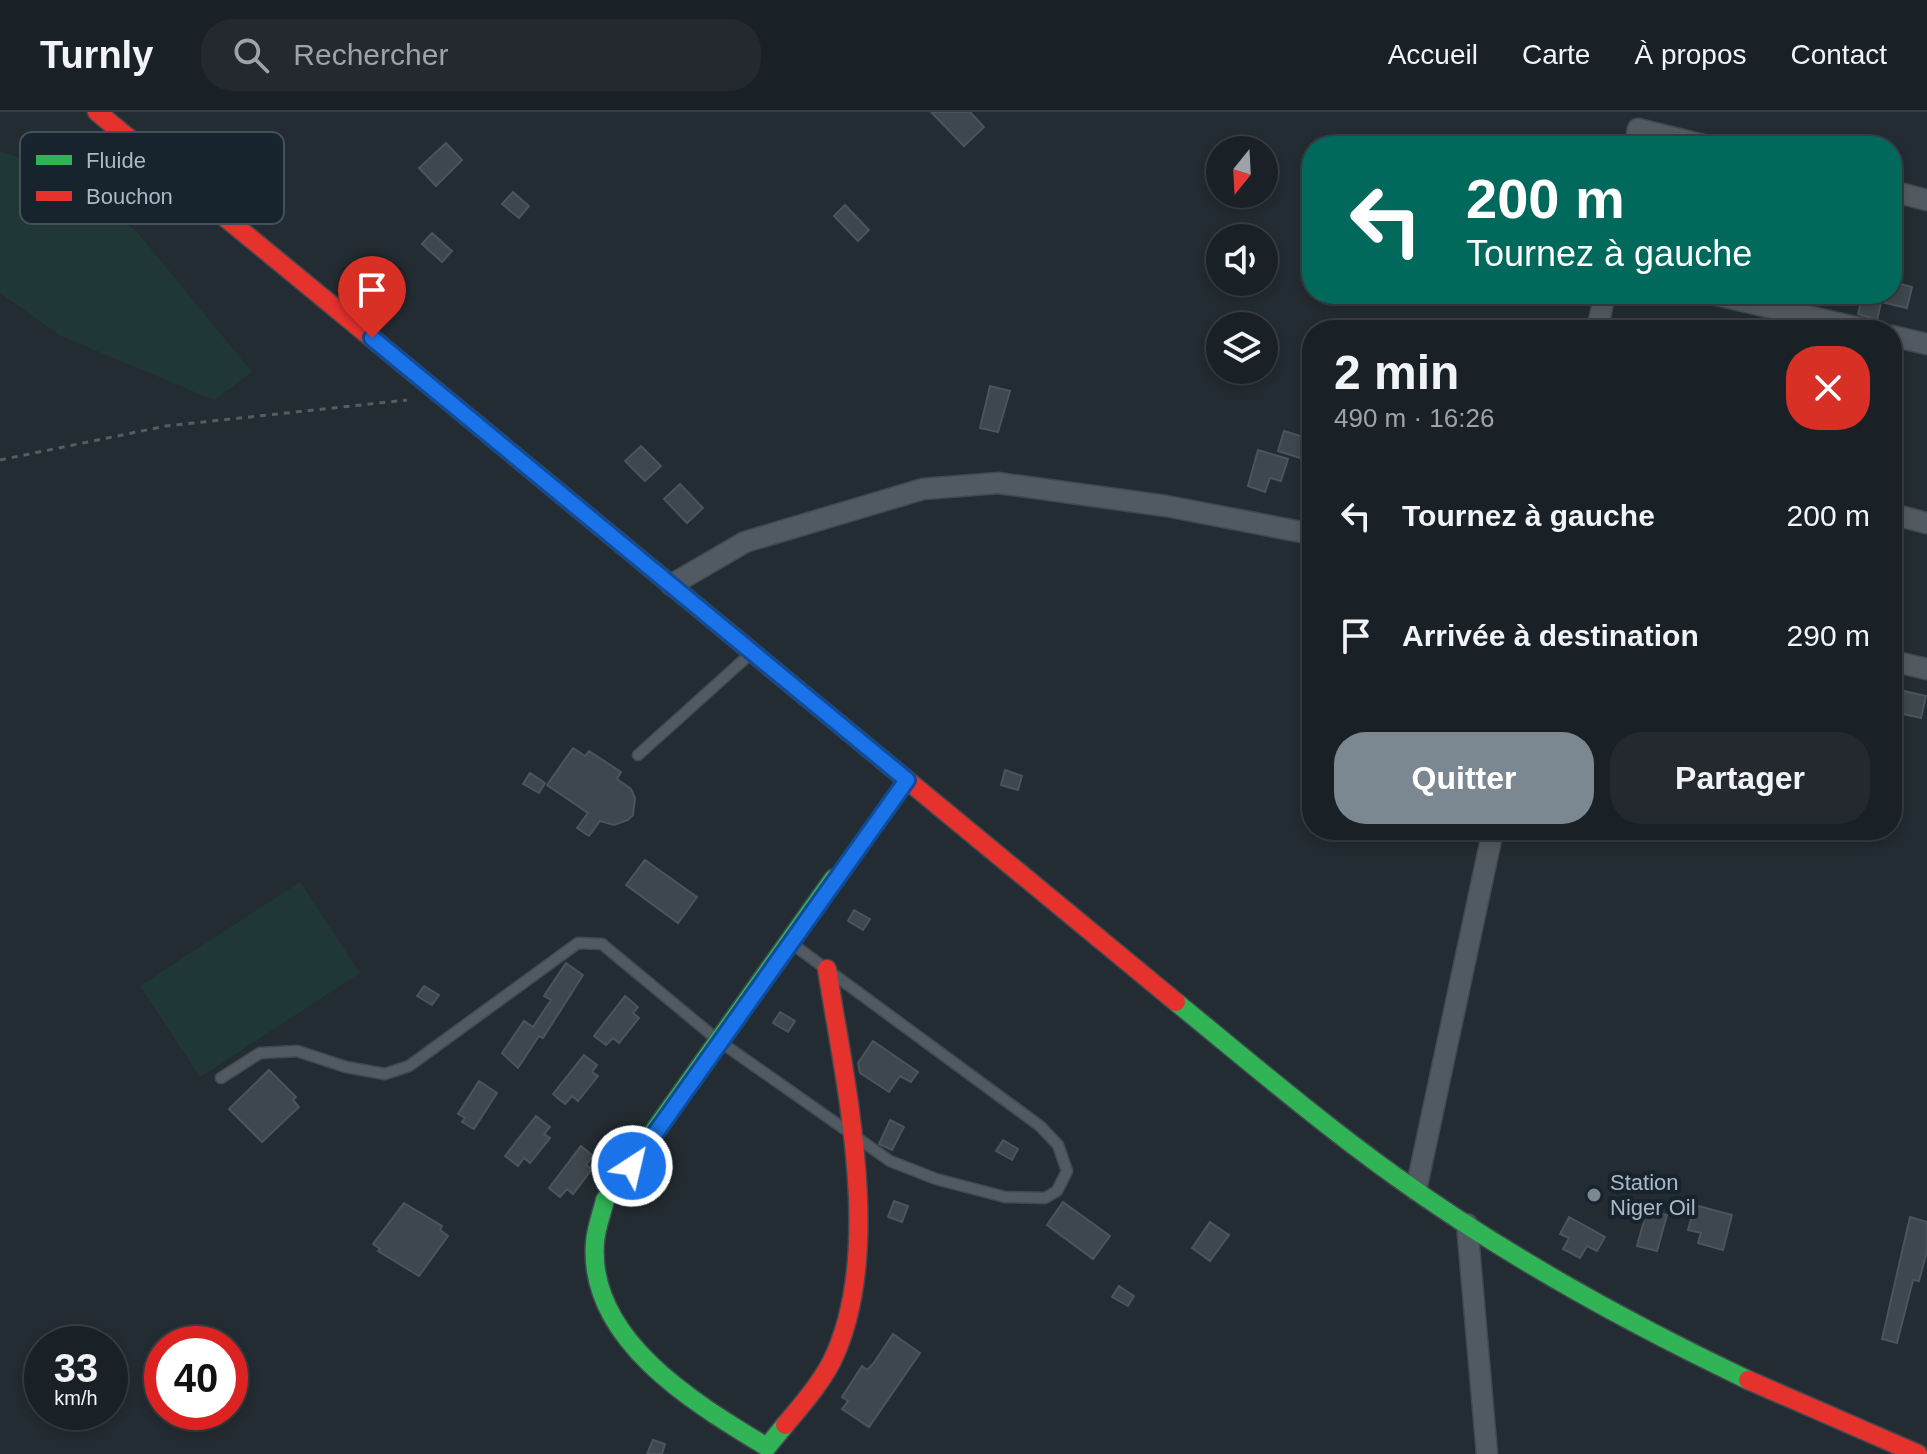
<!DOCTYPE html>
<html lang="fr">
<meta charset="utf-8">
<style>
:root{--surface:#1a2126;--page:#23292e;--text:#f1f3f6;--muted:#9fa3a7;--line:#383e43;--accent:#7b8892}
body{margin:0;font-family:Helvetica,sans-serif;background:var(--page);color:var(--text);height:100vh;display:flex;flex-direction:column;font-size:30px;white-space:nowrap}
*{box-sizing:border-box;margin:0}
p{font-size:26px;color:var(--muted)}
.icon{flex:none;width:44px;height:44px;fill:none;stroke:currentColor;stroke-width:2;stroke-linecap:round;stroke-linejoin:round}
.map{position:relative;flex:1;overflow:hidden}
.drawer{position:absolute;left:1302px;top:208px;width:600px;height:520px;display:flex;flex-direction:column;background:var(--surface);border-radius:32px;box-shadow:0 4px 12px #0003,0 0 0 2px var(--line)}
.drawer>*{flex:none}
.hud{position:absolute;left:1302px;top:24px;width:600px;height:168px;border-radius:32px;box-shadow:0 4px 12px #0003,0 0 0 2px var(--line);background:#00695c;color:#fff;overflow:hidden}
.needle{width:52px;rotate:198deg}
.buttons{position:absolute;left:1206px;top:24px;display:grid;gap:16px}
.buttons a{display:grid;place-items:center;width:72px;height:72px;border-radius:50%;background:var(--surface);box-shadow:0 4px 12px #0003,0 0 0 2px var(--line);font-size:40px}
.speed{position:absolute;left:24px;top:1214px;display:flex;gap:16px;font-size:40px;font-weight:700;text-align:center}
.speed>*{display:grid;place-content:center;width:104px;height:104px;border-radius:50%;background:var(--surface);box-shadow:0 4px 12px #0003,0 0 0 2px var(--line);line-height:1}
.speed small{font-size:20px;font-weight:400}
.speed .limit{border:12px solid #d22;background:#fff;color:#111}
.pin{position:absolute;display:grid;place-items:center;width:68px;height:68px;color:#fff;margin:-82px -34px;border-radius:50% 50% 50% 0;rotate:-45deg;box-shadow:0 0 8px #0007}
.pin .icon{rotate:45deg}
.me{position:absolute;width:88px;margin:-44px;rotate:35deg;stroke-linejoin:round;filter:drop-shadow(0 0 6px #0008)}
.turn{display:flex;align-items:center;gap:28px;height:168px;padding:0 32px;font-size:36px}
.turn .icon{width:104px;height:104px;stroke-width:2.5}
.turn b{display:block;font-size:56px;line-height:68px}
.round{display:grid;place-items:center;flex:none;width:84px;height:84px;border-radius:32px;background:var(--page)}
.overview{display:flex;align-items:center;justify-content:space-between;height:136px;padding:0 32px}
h1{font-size:48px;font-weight:700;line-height:60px}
.button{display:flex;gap:16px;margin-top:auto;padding:16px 32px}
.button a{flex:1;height:92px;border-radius:32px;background:var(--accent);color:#fff;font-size:32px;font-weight:700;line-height:92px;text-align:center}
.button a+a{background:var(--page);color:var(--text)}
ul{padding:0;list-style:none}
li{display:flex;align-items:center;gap:24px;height:120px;padding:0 32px}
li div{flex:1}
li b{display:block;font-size:30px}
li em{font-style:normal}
header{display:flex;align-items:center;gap:48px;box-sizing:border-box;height:112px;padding:0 40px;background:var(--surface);border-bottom:2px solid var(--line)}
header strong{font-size:38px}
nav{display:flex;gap:44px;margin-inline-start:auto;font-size:28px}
.search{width:560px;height:72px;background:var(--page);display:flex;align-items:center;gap:20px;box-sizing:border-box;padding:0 28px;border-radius:32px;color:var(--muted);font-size:30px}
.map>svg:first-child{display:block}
</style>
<header>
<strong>Turnly</strong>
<div class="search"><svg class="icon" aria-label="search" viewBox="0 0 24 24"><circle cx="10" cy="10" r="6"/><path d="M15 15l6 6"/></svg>Rechercher</div>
<nav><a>Accueil</a><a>Carte</a><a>À propos</a><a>Contact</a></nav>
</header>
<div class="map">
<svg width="1927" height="1342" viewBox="0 0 1927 1342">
<rect width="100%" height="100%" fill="#232c32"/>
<!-- green -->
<path fill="#203737" d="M0 39 52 57 137 120 252 260 214 288 61 224 0 181Z
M300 770 360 861 200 965 140 874Z"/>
<!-- building -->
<path fill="#3e474d" stroke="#4a545a" stroke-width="2" d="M931 0H970L984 15 964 34Z
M446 31 462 48 436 74 419 56Z
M513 80 529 94 519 106 502 92Z
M845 93 869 118 858 129 834 104Z
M432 121 452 139 442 150 422 132Z
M1892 170 1912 175 1907 196 1868 187V182H1892Z
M1862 186 1881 191 1877 208 1858 202Z
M990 274 1010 279 998 320 980 316Z
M1284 319 1307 326 1300 346 1278 339Z
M641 334 661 354 645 369 625 349Z
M1258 338 1288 347 1281 369 1270 366 1265 380 1248 374Z
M680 372 703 396 687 411 664 387Z
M1904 579 1926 584 1921 606 1899 601Z
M573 636 585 644 589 639 621 660 617 667 631 677 635 686 633 703 628 708 614 713 600 709 589 724 577 716 588 701 547 673Z
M1005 658 1022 664 1018 678 1001 673Z
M530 661 545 671 539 681 523 672Z
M645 748 697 785 678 811 626 773Z
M854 798 870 807 863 818 848 809Z
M566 851 583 863 543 926 539 924 518 956 502 941 524 909 533 915 551 888 544 884Z
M424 874 439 883 432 893 417 884Z
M625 884 638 895 633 901 639 906 619 931 613 926 606 933 594 924Z
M780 900 795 909 788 920 773 911Z
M873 929 918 960 911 970 900 964 889 980 860 961 858 951Z
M584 943 597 953 592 960 598 964 578 989 572 984 565 992 553 982Z
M269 958 296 985 293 988 299 995 262 1030 229 997Z
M479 969 497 981 474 1017 462 1010 465 1006 458 1002Z
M536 1004 550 1015 544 1022 550 1026 530 1051 524 1046 518 1054 505 1044Z
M890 1008 904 1015 892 1038 879 1032Z
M1003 1028 1018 1037 1012 1048 996 1039Z
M581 1034 593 1044 586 1053 592 1057 573 1082 567 1077 560 1085 549 1076Z
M894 1089 908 1094 902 1110 888 1105Z
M1063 1090 1110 1124 1093 1147 1047 1113Z
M404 1091 442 1114 440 1118 448 1124 419 1164 378 1139 380 1137 373 1132Z
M1695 1093 1732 1103 1723 1138 1698 1131 1701 1121 1688 1118Z
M1647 1098 1667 1103 1657 1139 1637 1134Z
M1569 1105 1605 1125 1597 1139 1587 1134 1580 1146 1563 1137 1569 1126 1560 1122Z
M1910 1105 1927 1110V1139L1919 1169 1913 1168 1897 1231 1882 1227Z
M1210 1110 1229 1123 1210 1149 1192 1136Z
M1119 1174 1134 1184 1128 1194 1112 1185Z
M893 1222 920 1241 869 1315 842 1297 848 1289 842 1285 862 1254 867 1258 873 1252Z
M653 1328 665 1332 662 1342H647Z"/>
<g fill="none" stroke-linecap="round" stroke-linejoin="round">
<defs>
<path id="lane" d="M638 643 748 544
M834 766 903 673
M221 966 260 941 297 939 346 955 385 962 409 954 578 831 602 832 719 929 890 1049 936 1067 1005 1085 1045 1086 1057 1079 1067 1059 1058 1033 1040 1014 791 831"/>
<path id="street" d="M1635 34 1638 17 1707 34
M1892 79 1927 88
M1712 182 1868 218
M1597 218 1605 182
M1892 224 1927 232
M1892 402 1927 411
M671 473 745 430 923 377 998 371 1166 394 1312 422
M1892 549 1927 557
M1416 1078 1493 718
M1467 1112 1487 1342"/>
<path id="fast" d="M458 297 758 545
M1176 890C1248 949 1320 1010 1395 1064 1505 1143 1626 1210 1748 1268
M785 1313 767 1335C696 1292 587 1228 595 1130 596 1116 602 1101 605 1088L834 766"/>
<path id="jam" d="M97 0 458 297
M758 545 1176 890
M1748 1268 1918 1342
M785 1313C802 1293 820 1272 832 1249 885 1140 845 972 827 857"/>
</defs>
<!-- lane casing -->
<use href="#lane" stroke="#40494f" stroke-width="13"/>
<!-- street casing -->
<use href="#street" stroke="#40494f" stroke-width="23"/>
<!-- fast casing -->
<use href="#fast" stroke="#40494f" stroke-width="21"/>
<!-- jam casing -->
<use href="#jam" stroke="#40494f" stroke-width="21"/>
<!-- path -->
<path stroke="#545e62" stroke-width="3" stroke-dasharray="6 6" stroke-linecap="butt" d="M0 348 166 314 407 288"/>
<!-- lane -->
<use href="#lane" stroke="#525a61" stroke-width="10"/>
<!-- street -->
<use href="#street" stroke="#525a61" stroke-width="20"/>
<!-- fast -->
<use href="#fast" stroke="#30b455" stroke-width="18"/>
<!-- jam -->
<use href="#jam" stroke="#e5322d" stroke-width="18"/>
</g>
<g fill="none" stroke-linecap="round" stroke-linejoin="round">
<defs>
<path id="route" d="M372 226 907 668 632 1054"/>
</defs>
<!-- route casing -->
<use href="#route" stroke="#114b97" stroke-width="20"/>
<!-- route -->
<use href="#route" stroke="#1a73e8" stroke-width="14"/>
</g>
<!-- markers -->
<circle fill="#7b8892" stroke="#17232d" stroke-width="3" cx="1594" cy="1083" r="8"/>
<g text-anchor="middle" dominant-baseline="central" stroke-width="8" stroke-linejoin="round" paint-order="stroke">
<!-- poi labels -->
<g font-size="22" fill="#abb9c6" stroke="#17232d" text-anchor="start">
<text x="1610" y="1070">Station<tspan x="1610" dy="25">Niger Oil</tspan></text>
</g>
</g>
<!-- legend -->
<rect x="20" y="20" width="264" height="92" rx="12" fill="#17232d" stroke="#43505b" stroke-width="2"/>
<rect x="36" y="43" width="36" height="10" fill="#30b455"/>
<rect x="36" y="79" width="36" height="10" fill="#e5322d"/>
<g font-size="22" fill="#abb9c6">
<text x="86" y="56">Fluide</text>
<text x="86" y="92">Bouchon</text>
</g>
</svg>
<div class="buttons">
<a><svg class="needle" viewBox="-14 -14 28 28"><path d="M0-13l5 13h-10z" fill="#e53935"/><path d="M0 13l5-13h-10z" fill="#9fa3a7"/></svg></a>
<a><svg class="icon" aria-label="sound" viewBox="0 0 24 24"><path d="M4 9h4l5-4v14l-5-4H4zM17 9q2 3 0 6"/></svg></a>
<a><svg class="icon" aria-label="layers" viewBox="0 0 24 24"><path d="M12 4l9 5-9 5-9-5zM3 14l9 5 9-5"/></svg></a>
</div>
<div class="speed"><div>33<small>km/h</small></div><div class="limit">40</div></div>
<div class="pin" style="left:372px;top:226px;background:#d93025"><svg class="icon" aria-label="arrive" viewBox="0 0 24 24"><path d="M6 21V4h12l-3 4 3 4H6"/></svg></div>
<svg class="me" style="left:632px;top:1054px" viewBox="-20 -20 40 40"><circle r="17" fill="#1a73e8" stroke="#fff" stroke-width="3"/><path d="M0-11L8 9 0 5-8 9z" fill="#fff"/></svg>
<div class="hud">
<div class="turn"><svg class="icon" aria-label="left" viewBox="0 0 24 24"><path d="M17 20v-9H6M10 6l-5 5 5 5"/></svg><div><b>200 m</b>Tournez à gauche</div></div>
</div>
<section class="drawer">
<div class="overview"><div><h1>2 min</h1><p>490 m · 16:26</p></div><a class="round" style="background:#d93025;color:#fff"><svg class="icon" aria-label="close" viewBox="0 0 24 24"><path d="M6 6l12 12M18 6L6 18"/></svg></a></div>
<ul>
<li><svg class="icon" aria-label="left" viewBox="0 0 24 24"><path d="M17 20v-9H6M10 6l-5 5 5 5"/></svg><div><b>Tournez à gauche</b></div><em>200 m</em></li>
<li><svg class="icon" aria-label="arrive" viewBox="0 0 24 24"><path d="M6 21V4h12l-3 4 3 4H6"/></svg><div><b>Arrivée à destination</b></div><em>290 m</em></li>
</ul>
<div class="button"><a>Quitter</a><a>Partager</a></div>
</section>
</div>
